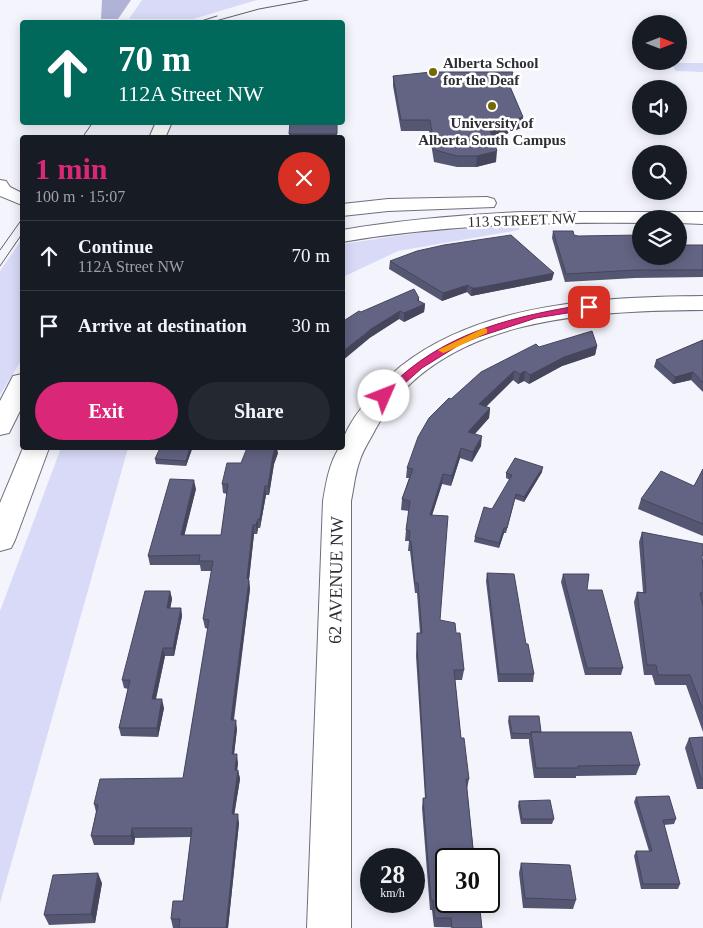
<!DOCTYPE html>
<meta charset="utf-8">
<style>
:root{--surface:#171b24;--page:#242831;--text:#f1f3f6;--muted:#9ea1a6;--line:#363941;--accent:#db2777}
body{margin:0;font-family:"Times New Roman",serif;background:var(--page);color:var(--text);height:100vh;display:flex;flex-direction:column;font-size:19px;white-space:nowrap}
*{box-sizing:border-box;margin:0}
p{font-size:16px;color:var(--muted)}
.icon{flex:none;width:28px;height:28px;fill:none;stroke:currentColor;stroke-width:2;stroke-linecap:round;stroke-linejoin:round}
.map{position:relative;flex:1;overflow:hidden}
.details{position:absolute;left:20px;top:135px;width:325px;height:315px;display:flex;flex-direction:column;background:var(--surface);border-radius:5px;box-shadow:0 2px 12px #0003}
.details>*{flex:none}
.banner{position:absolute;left:20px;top:20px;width:325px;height:105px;border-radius:5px;box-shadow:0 2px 12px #0003;background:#00695c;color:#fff;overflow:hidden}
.needle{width:32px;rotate:90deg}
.controls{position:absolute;left:632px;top:15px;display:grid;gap:10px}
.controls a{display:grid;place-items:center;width:55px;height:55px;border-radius:50%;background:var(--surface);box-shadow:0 2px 12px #0003;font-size:25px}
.speed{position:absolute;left:360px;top:848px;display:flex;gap:10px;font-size:25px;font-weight:700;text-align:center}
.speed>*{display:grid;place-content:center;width:65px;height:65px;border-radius:50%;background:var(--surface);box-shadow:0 2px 12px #0003;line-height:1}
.speed small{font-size:12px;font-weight:400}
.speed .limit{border:2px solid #111;border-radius:8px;background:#fff;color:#111}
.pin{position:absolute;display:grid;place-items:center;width:42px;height:42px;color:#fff;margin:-21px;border-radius:10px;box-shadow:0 2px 8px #0006}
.me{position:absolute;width:55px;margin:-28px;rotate:46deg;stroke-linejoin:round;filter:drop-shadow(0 0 4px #0008)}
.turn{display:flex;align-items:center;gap:18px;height:105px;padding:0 15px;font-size:22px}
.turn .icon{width:65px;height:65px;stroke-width:2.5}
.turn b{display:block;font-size:35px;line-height:42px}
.round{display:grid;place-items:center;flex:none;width:52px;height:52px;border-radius:26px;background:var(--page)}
.headline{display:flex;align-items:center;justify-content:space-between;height:85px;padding:0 15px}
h1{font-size:30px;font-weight:800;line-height:38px;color:var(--accent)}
.action{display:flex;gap:10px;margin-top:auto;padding:10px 15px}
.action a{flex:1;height:58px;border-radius:30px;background:var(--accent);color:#fff;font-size:20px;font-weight:800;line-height:58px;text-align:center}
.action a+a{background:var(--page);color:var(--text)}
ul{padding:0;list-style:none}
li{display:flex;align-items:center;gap:15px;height:70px;padding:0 15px;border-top:1px solid var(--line)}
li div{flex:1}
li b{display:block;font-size:19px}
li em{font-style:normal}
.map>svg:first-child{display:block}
</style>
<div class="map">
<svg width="703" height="928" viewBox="0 0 703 928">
<rect width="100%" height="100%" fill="#f4f4fd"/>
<!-- green -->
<path fill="#d8daf7" d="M142 0H257L193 19H129Z
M670 63H703V72L676 71Z
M519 225V230L398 251 343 277V244L424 232Z
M22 239V359L0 395V271Z
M61 448H128L0 903V611Z"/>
<!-- forest -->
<path fill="#b1b3d6" d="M102 0H131L118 19H101Z"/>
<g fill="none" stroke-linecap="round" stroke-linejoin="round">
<defs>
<path id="minor" d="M156 122H172L165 138H149Z
M0 180 6 181 10 187 22 193V205L0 196Z
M703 296V310C590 311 436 316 375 430 370 440 363 450 360 460 355 473 354 487 351 501V928H307L323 501C326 483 329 464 339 448H342C342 430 365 402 377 390 385 382 392 373 401 366 482 302 604 297 703 296Z"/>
<path id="major" d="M487 197 494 199 496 203 494 207 388 211 342 216V204L388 199Z
M522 212H703V224L679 223V219H641V223C541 222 442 225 342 242V230C402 220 461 215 522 212Z
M22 374V407L9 433 0 435V401L13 376Z
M23 448H49L15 540 11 548 0 551V503Z"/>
</defs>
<!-- minor casing -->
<use href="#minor" stroke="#6e6f7b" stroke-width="2"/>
<!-- major casing -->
<use href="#major" stroke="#6e6f7b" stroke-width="2"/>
<!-- minor -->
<use href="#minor" fill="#fff" fill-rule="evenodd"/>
<!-- major -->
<use href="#major" fill="#fff" fill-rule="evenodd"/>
<!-- tram -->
<path stroke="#5d5e64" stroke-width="1" d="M198 22 217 16
M212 22 259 9 308 0
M82 138 93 122
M0 250 22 219
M0 266 22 234"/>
</g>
<!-- wall -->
<path fill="#555671" d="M393 76 512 82 510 86 523 117 521 128 493 139 496 162 476 167H457L434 162 429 131H401L393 86Z
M337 122V138H289V134Z
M553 231 574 235 641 256 703 245V277L635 278 565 282 552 238Z
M390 261 552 280 476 295 471 296 467 292 442 301 389 269Z
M419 298V301L425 304 424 312 404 322 399 319 371 337 361 312Z
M703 340V392L691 380 673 384 654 367 656 360Z
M597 346 595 355 562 366 529 384 524 381 518 384 513 380 486 407 490 408 489 418 475 434 481 446 472 462 460 458 451 486 442 484 432 515 440 620 456 633 464 670 462 680H455L461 738 469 779 467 789 482 928 434 927 432 910H430L422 808 423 798H425L416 656 417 633H420L417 593H415L410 551H408L409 541H405L406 530 409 511 401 510 402 499 409 478H406L407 468 451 399 539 347Z
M192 449 186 466 156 464 155 459Z
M278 453 274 464 269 495H266L260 528H258L257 534H254L249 580 250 589 234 720 237 729 234 754 238 763 237 770H238L240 779 234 814 239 823 228 928H173L171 919 183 901 191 837 135 838 134 845H94L91 836 96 812 94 804 183 778 208 629 205 628 203 619 212 571H201L200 565H150L148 556 196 489 184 535H221L227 494 223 493 222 484 241 463Z
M703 469V536L638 509 641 499 694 486Z
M542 472 524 502 515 499 506 533H504L499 548 474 542 475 537 510 480 506 478V473Z
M642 532 702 557 703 566V732L686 685H655L652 675H644L634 602 637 592H643L639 542Z
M487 573 526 644 534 674 533 682H498L486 581Z
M563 574 623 668 621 675H585L561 582Z
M170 591 172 599 170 608H181L182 616 174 656H165L156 699 164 708 158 737 121 736 119 728 128 689 124 688 122 680Z
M509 716 541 732 640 765 636 775 576 776V778H534L529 742V739H511L508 721Z
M703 737V789H697L685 748 689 738Z
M636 797 676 819 674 824 664 825 680 884 678 889H641L634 856 636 851H649L634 802Z
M519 801 554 819 552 824H521L518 806Z
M521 863 576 900 573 909 523 908 519 873Z
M102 883 95 923 49 925 44 915Z"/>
<!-- shaded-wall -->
<path fill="#45465c" d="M513 72 512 82 507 92 508 82Z
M523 117 521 128 489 141 490 130Z
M497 151 496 162 476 167 477 156Z
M554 273 552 280 471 296 472 288Z
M468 285 467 292 442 301 443 293Z
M419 298V306L425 304 424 312 404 322V313Z
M400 311 399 319 371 337 342 361V352L371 329Z
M597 346 595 355 562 366 529 384 530 375 564 357Z
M514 371 513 380 478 414 479 404Z
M525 371 524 381 518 384 520 374Z
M693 372 691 380 673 384 675 377Z
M490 408 489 418 467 442 468 432Z
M482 436 481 446 472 462 473 452Z
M190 448H192V449L186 466V461Z
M275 448H277L278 453 274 464 269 495 268 486 273 455Z
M461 448 460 458 451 486 452 476Z
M543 467 542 472 524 502V497Z
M443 474 442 484 429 525 430 515Z
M194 480 196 489 182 545 181 535Z
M265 486 266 495 260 528V519Z
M258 519V528L257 534 256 525Z
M253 525 254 534 248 588 247 578Z
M504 528V533L499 548V543Z
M249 580 250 589 232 729 231 720Z
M170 591 172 599 169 616 167 608Z
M181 608 182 616 174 656 173 648Z
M163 648 165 656 154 707 152 699Z
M162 699 164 708 158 737 157 728Z
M236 720 237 729 233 763 232 754Z
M237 754 238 763 236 779 235 770Z
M238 770 240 779 233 823 232 814Z
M238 814 239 823 228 928H226Z
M132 828 135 838 134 845 131 836Z
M98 873 102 883 95 923 91 914Z"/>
<!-- building -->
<path fill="#636483" stroke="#45465c" d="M431 72H513L508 82 523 117 490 130 497 151 477 156H457L435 150 430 120H401L393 76Z
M290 122H337V134H289Z
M553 231H573L574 235 578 236 641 235V256H679V245H703V270H636L566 274Z
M511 235 554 273 477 288H472L468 285 443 293 390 261 417 251 444 245Z
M414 289 419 298 417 300 425 304 404 313 400 311 371 329 342 352V322L359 311 361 312Z
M592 331 597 346 564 357 530 375 525 371 520 374 514 371 479 404 490 408 468 432 482 436 473 452 461 448 452 476 443 474 430 515 448 516 440 620 455 623 456 633H460L464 670H454L461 738H464L469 779H466L474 859H446V901H479L482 928H452L451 918H435L433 900H431L423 798H426L417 645V633H422L418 583H415L411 541H409L410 531 406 530 410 501 402 499 413 469 407 468 418 437 429 418 449 398 451 399 481 372 536 344 539 347Z
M703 340V383L693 372 675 377 656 360Z
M160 448H190L186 461 155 459Z
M247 448H275L273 455 268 486H265L260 519H258L256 525H253L247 578 249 580 231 720H236L232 754H237L235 770H238L232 814H238L226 928H179L180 919H171L173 901H183L192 828H132L131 836H91L98 805 94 804 100 779 183 778 209 620 203 619 213 561H199L200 555 148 556 170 479 194 480 181 535H221L228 484H222L227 463H241Z
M515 458 543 467 524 497 516 494 507 528H504L499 543 475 537 484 507 492 509 512 475 506 473Z
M703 469V524L641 499 661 471 694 486Z
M642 532 703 544V553L702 557 703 566V593H700L703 606V710L690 675H658L656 665H647L637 592 646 593Z
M487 573 514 574 526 644H528L534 674H499Z
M563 574H589L587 590H602L623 668H587Z
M145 591H170L167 608H181L173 648H163L152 699H162L157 728H119L130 680H122Z
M509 716H539L541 732H531V734L512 733Z
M531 732H631L640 765 578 766V768H536Z
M703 737V779H701L689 738Z
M669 796 676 819 663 820 680 884H643L636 851H652L636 797Z
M550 800 554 819H522L519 801Z
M521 863 570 865 576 900 525 898Z
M98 873 91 914 44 915 53 875Z"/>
<!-- route -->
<path fill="#db2777" stroke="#8e194d" d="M589 304 592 305V309L536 318 478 337 459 345 422 368 388 398H381L379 396C385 389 392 384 399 378 452 330 520 315 589 304Z"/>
<!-- slow -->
<path fill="#f59e0b" d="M484 328 487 329V333L446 352 443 353 438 350Z"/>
<!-- markers -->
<g fill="#736900" stroke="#fff" stroke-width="2">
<circle cx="433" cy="72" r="5"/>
<circle cx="492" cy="106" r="5"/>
</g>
<g text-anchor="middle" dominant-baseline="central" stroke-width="5" stroke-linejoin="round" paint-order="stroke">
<!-- far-poi labels -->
<g font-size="15" font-weight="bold" fill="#2e2f34" stroke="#fff" text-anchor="start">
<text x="443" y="63">Alberta School<tspan x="443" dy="17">for the Deaf</tspan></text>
<text x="492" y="123" text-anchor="middle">University of<tspan x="492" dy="17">Alberta South Campus</tspan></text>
</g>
<!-- far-street labels -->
<g font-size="15" fill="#2e2f34" stroke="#fff">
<text transform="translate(522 220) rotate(-2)">113 STREET NW</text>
</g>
<!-- street labels -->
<g font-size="18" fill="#2e2f34" stroke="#fff">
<text transform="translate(336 580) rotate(-89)">62 AVENUE NW</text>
</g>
</g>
</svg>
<div class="controls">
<a><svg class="needle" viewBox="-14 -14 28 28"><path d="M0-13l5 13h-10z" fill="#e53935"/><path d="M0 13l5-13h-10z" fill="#9ea1a6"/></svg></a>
<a><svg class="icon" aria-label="sound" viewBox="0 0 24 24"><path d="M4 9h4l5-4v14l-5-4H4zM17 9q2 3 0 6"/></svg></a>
<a><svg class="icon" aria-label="search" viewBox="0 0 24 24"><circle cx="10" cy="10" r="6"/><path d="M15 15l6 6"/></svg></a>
<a><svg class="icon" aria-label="layers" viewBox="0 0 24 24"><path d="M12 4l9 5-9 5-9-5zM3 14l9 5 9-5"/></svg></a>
</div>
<div class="speed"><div>28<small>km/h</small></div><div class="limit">30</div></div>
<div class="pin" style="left:589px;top:307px;background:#d93025"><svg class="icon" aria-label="arrive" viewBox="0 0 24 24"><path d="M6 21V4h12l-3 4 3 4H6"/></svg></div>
<svg class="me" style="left:384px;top:396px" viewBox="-20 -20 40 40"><circle r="19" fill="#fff"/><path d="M0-13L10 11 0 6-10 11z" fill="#db2777"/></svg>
<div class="banner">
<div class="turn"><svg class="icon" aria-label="ahead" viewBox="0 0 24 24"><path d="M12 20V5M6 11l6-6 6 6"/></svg><div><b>70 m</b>112A Street NW</div></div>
</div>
<section class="details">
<div class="headline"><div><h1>1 min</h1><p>100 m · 15:07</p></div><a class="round" style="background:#d93025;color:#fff"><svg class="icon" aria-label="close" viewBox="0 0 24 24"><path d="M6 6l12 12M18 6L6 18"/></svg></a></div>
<ul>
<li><svg class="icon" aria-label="ahead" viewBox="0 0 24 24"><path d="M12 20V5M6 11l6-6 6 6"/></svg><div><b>Continue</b><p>112A Street NW</p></div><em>70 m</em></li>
<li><svg class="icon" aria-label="arrive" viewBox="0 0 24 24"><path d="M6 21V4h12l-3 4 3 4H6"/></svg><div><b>Arrive at destination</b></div><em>30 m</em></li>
</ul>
<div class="action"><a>Exit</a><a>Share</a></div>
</section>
</div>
